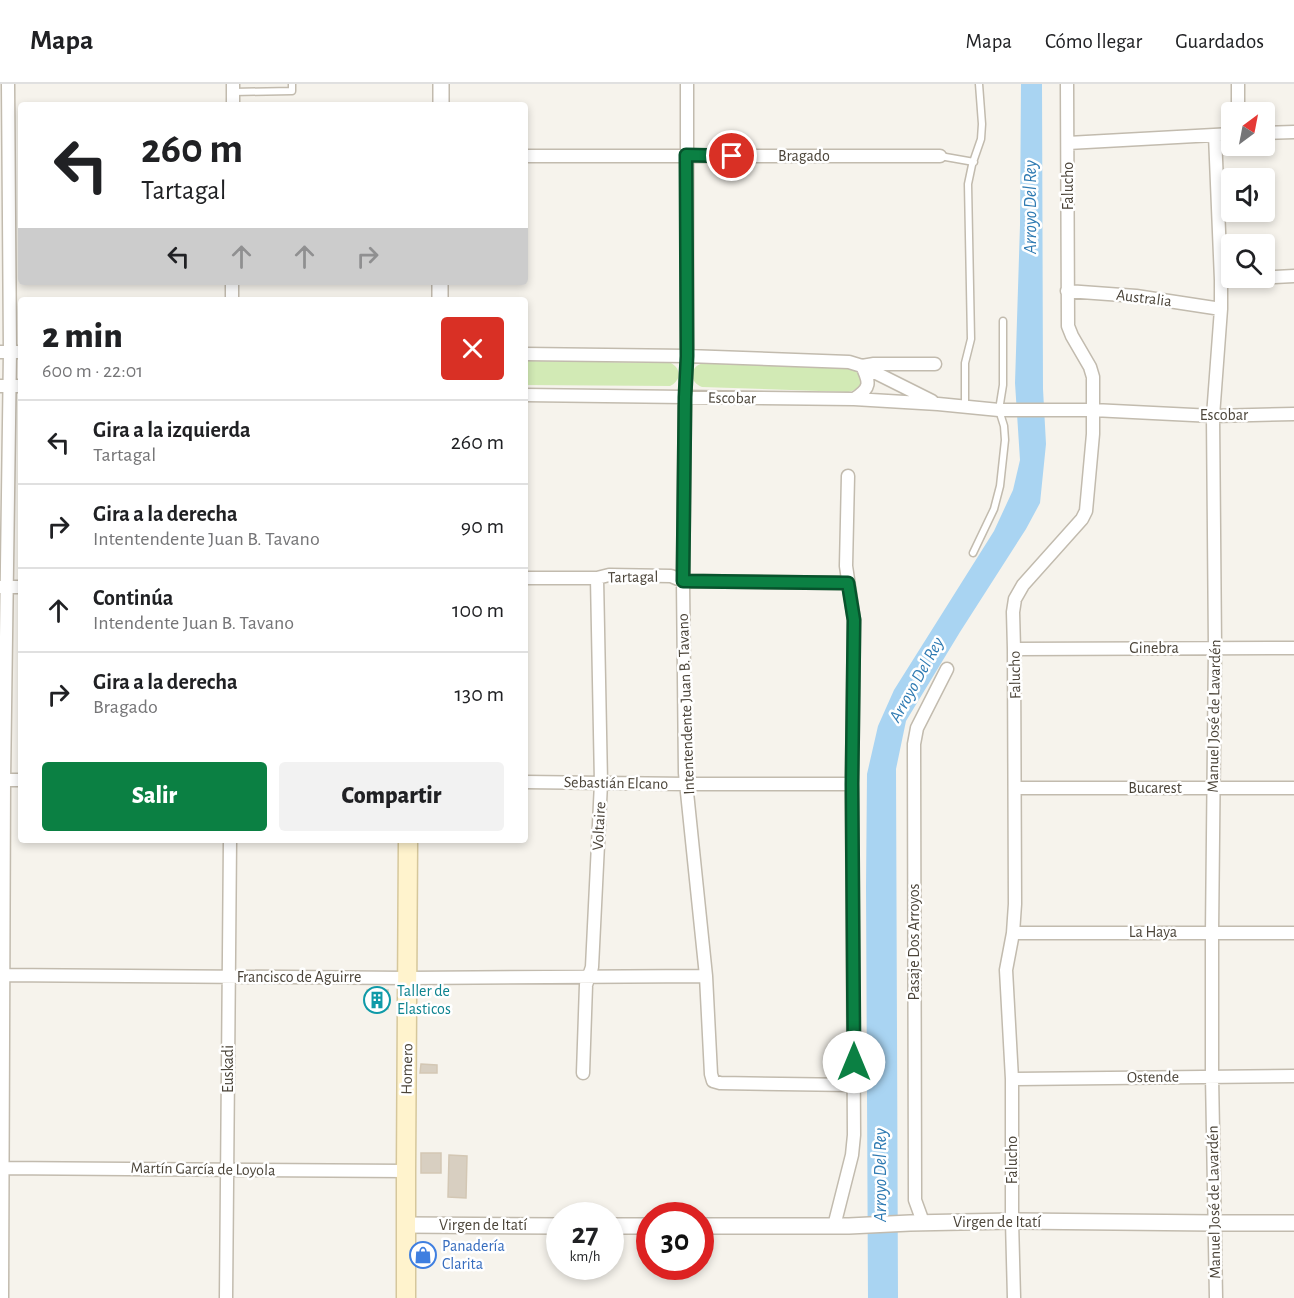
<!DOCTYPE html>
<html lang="es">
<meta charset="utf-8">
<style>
:root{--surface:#fff;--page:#f2f2f2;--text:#202124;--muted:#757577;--line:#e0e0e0;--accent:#0b8043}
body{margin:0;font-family:"Alegreya Sans",sans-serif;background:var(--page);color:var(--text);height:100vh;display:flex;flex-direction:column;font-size:22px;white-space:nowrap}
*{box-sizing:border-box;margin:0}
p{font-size:20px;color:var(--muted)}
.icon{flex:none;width:33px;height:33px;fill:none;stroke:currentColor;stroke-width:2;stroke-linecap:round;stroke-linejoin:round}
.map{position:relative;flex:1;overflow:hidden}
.panel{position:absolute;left:18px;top:213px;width:510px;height:546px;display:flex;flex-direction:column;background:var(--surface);border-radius:6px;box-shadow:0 3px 9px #0003}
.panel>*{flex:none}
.top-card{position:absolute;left:18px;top:18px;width:510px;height:183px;border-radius:6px;box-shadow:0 3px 9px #0003;background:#fff;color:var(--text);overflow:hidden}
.needle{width:39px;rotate:32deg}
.buttons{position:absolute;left:1221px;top:18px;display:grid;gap:12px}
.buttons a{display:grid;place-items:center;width:54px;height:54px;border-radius:6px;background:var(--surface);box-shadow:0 3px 9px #0003;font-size:30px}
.speed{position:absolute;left:546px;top:1118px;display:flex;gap:12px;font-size:30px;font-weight:700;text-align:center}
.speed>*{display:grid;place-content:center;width:78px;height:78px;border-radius:50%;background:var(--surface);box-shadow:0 3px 9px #0003;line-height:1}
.speed small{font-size:15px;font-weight:400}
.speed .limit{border:9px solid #d22;background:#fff;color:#111}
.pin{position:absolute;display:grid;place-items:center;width:51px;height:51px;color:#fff;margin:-26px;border:3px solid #fff;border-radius:50%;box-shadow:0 2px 6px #0007}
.me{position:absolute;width:66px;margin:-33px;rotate:0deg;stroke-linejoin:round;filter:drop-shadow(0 0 4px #0008)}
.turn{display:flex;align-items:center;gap:21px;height:126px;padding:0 24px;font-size:27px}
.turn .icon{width:78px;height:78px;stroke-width:2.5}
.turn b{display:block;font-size:42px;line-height:51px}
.lanes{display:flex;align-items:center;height:57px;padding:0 24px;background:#0003;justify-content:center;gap:30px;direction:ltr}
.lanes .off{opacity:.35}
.round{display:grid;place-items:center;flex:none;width:63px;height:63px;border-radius:6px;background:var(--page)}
.summary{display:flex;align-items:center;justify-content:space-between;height:102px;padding:0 24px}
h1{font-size:36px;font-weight:800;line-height:45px}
.action{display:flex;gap:12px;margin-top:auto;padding:12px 24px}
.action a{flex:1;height:69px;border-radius:6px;background:var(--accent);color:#fff;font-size:24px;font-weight:800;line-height:69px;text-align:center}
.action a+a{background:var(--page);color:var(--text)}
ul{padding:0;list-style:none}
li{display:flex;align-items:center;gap:18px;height:84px;padding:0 24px;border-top:2px solid var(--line)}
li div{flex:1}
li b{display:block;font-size:22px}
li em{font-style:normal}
header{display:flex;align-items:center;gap:36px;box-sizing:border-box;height:84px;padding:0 30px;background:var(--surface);border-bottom:2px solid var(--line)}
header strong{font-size:28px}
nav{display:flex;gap:33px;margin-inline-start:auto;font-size:21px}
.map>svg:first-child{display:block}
</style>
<header>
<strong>Mapa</strong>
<nav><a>Mapa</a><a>Cómo llegar</a><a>Guardados</a></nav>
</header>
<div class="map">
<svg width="1294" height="1214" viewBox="0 0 1294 1214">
<rect width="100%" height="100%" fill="#f6f3ec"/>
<!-- green -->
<path fill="#d2eab5" d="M525 277 671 279C682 285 681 297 670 302L525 301Z
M703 279 849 284C865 289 866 305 848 308L702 303C689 298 689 283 703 279Z"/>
<!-- water -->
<path fill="#a9d4f2" d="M1021 0H1042L1043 305 1046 360 1040 419 1026 445 960 548 906 637 896 685 898 1214H868L866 803 867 690 878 642 894 606 994 447 1013 406 1020 376 1015 299 1020 141Z"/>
<!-- building -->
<path fill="#d8cfc1" stroke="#d3c7b4" stroke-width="1.5" d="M367 906H388V925H367Z
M421 980 437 981V989H420Z
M421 1069H441V1089H421Z
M449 1071 467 1072 466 1114 448 1113Z
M418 1163 429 1164 428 1179 416 1178Z"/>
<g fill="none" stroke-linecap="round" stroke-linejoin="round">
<defs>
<path id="service" d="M233 8 292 7V0
M940 72 974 78
M965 322V279L971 255 968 100 972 81 981 55 982 40 979 0
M973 469 994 425 1000 402 1005 356 1004 342 999 326 1003 301V237"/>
<path id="minor" d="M687 0V272L685 313 683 497 685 689 706 892 711 990 713 997 720 999 854 1001
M1238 0V28
M233 21V0
M1264 49 1294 48
M1215 51 1221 196V225L1213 332 1215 564 1212 848V992L1216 1214
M1068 59 1232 50
M525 72H940
M1221 196 1294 192
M1067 207 1136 212 1221 225
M232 216V198
M0 268H21
M525 270 687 272 849 278 862 282 932 317
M862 282 874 280H935
M0 302H21
M525 311 854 315 938 320 999 326H1093L1213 332 1294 330
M854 315C871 304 870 299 862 282
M525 494H597L609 491 671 492 683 497 848 499
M1 503H21
M1014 565 1294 564
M0 696H21
M525 698 687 700H852
M1015 704H1294
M1013 849H1294
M0 891 407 894 706 892
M583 989 586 901 592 883 601 699 597 494
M1012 995 1294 992
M0 1084 406 1087
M923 1138 915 1116 914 660 917 644 947 585
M834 1142 852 1071 854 1051 852 700 854 536 846 482 848 392
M2 1214 4 696 10 268 8 0
M226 1214 230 756
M1014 1214 1012 1137V995L1006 886 1013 849 1015 820 1014 565 1013 528 1015 515 1023 501 1082 435 1086 427 1093 350V293L1090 283 1072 252 1068 242 1067 0"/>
<path id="tertiary" d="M441 0V21
M440 216V198
M406 1141 560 1142
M610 1142H650
M700 1142H849L910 1139 1012 1137 1214 1139H1294"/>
<path id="secondary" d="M406 1214V1087L408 756"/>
</defs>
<!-- service casing -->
<use href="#service" stroke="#c2bbae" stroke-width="9"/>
<!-- minor casing -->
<use href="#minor" stroke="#c2bbae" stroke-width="15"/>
<!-- tertiary casing -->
<use href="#tertiary" stroke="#c2bbae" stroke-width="18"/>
<!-- secondary casing -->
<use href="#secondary" stroke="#d6c79b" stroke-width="21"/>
<!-- service -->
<use href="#service" stroke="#fff" stroke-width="6"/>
<!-- minor -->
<use href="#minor" stroke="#fff" stroke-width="12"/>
<!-- tertiary -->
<use href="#tertiary" stroke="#fff" stroke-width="15"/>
<!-- secondary -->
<use href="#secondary" stroke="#fff3cd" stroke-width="18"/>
</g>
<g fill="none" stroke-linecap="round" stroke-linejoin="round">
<defs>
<path id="route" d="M732 72 686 71 687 272 685 313 683 497 848 499 854 536 852 700 854 978"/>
</defs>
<!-- route casing -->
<use href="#route" stroke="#07532c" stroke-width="15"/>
<!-- route -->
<use href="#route" stroke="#0b8043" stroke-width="10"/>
</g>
<!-- icons -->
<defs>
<symbol id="building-ring" viewBox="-11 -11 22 22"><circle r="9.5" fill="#fff" stroke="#0f9aa8" stroke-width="1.5"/><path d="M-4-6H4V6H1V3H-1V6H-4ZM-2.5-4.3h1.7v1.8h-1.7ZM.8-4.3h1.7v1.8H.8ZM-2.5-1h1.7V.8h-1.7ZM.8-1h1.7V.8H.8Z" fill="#0f9aa8"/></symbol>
<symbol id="shop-ring" viewBox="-11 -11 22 22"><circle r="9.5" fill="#fff" stroke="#3f7fe0" stroke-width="1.5"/><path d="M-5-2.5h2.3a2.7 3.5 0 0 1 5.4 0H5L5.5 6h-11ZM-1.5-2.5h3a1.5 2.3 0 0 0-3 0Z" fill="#3f7fe0"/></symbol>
</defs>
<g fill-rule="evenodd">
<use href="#building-ring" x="362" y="901" width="30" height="30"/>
<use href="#shop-ring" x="408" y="1156" width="30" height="30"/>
</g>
<g text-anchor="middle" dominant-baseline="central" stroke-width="5" stroke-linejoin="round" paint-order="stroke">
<!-- street labels -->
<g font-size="16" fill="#4b4439" stroke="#fff">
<text x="804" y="72">Bragado</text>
<text transform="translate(1068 102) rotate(-90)">Falucho</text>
<text transform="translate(1144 214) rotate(7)">Australia</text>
<text transform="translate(732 314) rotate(1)">Escobar</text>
<text x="1224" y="331">Escobar</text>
<text transform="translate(633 493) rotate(-1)">Tartagal</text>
<text x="1154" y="564">Ginebra</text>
<text transform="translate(1015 591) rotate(-91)">Falucho</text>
<text transform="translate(686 620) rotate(-92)">Intentendente Juan B. Tavano</text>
<text transform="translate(1214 632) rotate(-89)">Manuel José de Lavardén</text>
<text transform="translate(616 699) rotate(1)">Sebastián Elcano</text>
<text x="1155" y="704">Bucarest</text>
<text transform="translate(599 742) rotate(-87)">Voltaire</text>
<text x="1153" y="848">La Haya</text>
<text transform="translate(914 858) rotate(-90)">Pasaje Dos Arroyos</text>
<text x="299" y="893">Francisco de Aguirre</text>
<text transform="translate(228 985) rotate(-90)">Euskadi</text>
<text transform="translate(407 985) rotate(-89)">Homero</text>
<text transform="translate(1153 993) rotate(-1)">Ostende</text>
<text transform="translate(1012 1076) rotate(-90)">Falucho</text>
<text transform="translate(203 1085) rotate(1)">Martín García de Loyola</text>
<text transform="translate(1214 1118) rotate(-91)">Manuel José de Lavardén</text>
<text x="997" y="1138">Virgen de Itatí</text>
<text x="483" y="1141">Virgen de Itatí</text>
</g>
<!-- culture labels -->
<g font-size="16" fill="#0d838f" stroke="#fff" text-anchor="start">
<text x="397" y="907">Taller de<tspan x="397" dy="18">Elasticos</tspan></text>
</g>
<!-- shop labels -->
<g font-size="16" fill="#366cbe" stroke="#fff" text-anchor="start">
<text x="442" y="1162">Panadería<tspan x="442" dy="18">Clarita</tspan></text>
</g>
<!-- water labels -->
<g font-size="18" font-style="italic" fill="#2e7ab2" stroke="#fff">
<text transform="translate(1031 123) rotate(-90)">Arroyo Del Rey</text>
<text transform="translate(917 596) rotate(-61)">Arroyo Del Rey</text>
<text transform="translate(881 1091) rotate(-90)">Arroyo Del Rey</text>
</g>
</g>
</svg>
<div class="buttons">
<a><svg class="needle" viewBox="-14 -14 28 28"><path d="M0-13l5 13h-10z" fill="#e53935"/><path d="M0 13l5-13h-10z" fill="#757577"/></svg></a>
<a><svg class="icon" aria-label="sound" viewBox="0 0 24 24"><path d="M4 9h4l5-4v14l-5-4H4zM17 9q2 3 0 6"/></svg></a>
<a><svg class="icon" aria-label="search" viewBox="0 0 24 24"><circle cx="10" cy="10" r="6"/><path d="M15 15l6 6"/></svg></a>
</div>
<div class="speed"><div>27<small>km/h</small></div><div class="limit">30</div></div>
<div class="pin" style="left:732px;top:72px;background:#d93025"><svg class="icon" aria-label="arrive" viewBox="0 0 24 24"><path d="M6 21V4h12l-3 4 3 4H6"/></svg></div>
<svg class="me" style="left:854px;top:978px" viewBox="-20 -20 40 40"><circle r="19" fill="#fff"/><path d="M0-13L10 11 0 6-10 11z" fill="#0b8043"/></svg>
<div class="top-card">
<div class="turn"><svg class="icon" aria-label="left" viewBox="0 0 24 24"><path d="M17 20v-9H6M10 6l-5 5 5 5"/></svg><div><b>260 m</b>Tartagal</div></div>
<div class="lanes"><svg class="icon" aria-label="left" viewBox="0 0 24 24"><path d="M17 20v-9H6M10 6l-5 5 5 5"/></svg><svg class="icon off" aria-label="ahead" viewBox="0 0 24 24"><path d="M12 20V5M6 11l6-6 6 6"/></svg><svg class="icon off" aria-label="ahead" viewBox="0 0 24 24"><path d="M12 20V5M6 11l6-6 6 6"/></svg><svg class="icon off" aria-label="right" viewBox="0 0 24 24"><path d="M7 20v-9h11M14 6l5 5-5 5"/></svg></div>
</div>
<section class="panel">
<div class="summary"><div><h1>2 min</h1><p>600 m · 22:01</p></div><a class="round" style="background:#d93025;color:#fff"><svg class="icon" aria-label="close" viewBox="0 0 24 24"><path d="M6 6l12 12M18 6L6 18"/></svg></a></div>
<ul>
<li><svg class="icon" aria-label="left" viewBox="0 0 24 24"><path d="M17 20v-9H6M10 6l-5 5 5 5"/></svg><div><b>Gira a la izquierda</b><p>Tartagal</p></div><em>260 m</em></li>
<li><svg class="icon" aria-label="right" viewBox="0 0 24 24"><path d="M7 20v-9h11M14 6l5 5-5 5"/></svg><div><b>Gira a la derecha</b><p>Intentendente Juan B. Tavano</p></div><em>90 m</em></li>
<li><svg class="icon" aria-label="ahead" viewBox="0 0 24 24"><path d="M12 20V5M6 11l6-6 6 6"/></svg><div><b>Continúa</b><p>Intendente Juan B. Tavano</p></div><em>100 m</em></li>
<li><svg class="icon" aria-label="right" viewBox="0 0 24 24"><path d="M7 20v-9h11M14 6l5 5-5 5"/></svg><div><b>Gira a la derecha</b><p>Bragado</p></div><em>130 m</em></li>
</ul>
<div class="action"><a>Salir</a><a>Compartir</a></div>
</section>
</div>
